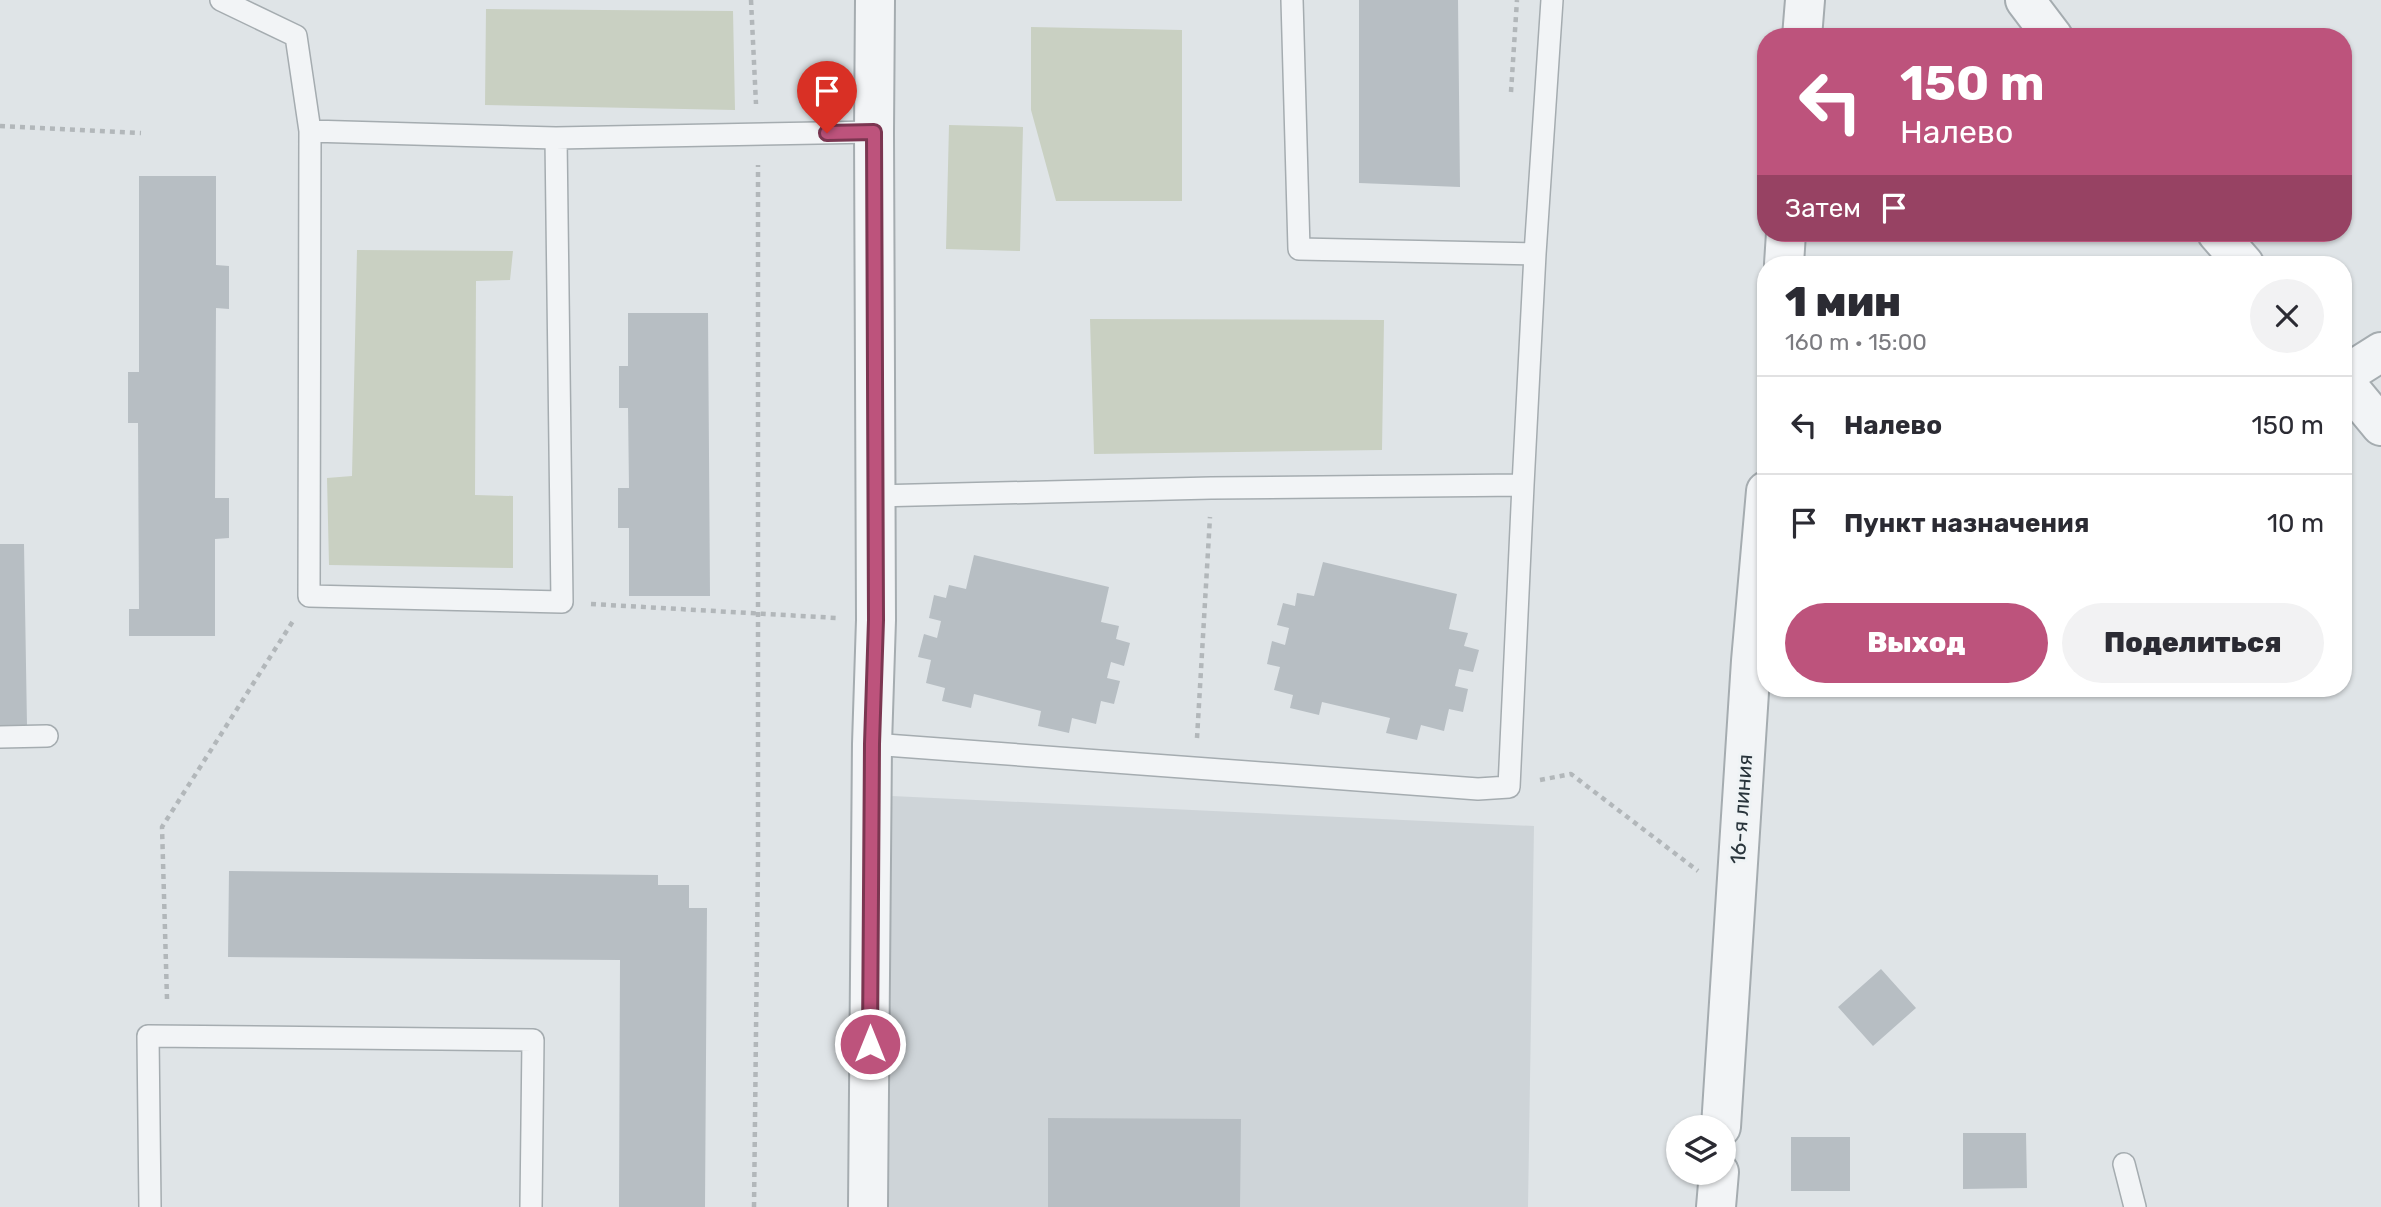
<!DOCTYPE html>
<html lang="ru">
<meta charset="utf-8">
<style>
:root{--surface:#fff;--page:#f2f2f3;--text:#2b2b33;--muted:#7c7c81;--line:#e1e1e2;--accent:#bd537c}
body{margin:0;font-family:Rubik,sans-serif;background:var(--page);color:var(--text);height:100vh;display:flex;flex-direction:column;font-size:26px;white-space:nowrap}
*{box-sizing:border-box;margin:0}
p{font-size:23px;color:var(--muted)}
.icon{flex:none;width:38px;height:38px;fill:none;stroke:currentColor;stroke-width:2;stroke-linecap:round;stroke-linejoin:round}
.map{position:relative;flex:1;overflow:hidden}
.sheet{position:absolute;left:1757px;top:256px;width:595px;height:441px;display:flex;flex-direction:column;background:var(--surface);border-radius:28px;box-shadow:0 2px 5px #0004}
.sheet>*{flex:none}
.hud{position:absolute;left:1757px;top:28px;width:595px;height:214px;border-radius:28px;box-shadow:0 2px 5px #0004;background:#bd537c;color:#fff;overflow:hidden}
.controls{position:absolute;left:1666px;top:1115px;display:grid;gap:14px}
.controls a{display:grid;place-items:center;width:70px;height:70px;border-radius:50%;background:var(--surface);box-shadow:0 2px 5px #0004;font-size:35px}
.pin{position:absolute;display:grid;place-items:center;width:60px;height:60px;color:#fff;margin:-72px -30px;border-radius:50% 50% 50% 0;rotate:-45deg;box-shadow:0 0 7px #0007}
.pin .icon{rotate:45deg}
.me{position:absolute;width:77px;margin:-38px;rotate:0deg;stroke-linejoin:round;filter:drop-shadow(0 0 5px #0008)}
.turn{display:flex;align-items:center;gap:24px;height:147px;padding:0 28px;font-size:32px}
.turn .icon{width:91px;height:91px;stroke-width:2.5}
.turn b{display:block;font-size:49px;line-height:60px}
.then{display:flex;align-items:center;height:66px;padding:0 28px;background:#0003;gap:14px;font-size:26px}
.round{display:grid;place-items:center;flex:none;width:74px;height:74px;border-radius:37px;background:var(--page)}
.head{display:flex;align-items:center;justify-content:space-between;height:119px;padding:0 28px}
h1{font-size:42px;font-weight:800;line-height:52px}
.cta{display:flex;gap:14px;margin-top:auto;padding:14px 28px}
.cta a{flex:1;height:80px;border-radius:42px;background:var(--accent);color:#fff;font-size:28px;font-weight:800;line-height:80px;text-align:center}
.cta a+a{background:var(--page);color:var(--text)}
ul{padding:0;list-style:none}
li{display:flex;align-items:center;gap:21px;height:98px;padding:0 28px;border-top:2px solid var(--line)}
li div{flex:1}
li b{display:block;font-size:26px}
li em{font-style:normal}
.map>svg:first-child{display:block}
</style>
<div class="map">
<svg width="2381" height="1207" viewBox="0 0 2381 1207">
<rect width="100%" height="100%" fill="#dfe4e7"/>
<!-- built -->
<path fill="#ced4d8" d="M892 796 1534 826 1528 1207H889Z"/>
<!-- green -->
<path fill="#c9d0c2" d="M486 9 733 11 735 110 485 105Z
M1031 27 1182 30V201H1056L1031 110Z
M949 125 1023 127 1020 251 946 249Z
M357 250 513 251 510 280 476 281 475 495 513 496V568L329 565 327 478 352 476Z
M1090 319 1384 320 1382 450 1094 454Z"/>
<!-- building -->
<path fill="#b7bec3" d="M1359 0H1458L1460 187 1359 183Z
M139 176H216V265L229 266V309L216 308 215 498H229V538L215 539V636H129V609H139L138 423H128V372H139Z
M628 313H708L710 596H629V528H618V488H629L628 408H619V366H628Z
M0 544H24L27 726 0 727Z
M974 555 1109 587 1101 622 1119 626 1116 639 1130 643 1124 666 1111 662 1107 678 1120 681 1114 704 1101 701 1096 724 1072 718 1069 733 1038 726 1041 711 974 694 971 708 942 701 945 688 926 683 931 660 918 657 924 634 937 638 941 621 929 618 934 595 946 598 949 585 966 589Z
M1323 562 1457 594 1449 629 1468 633 1464 646 1479 650 1473 672 1459 669 1455 686 1468 689 1463 712 1449 709 1444 731 1421 725 1417 740 1386 733 1390 718 1322 702 1319 715 1290 708 1293 695 1274 690 1280 667 1267 664 1272 641 1285 645 1289 628 1277 625 1283 603 1295 606 1297 593 1314 596Z
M229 871 658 875V885H689V908H707L705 1207H619L620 960 228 957Z
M1881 969 1916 1008 1873 1046 1838 1007Z
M1048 1118 1241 1119 1240 1207H1048Z
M1963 1133H2026L2027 1188 1963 1189Z
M1791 1137H1850V1191H1791Z"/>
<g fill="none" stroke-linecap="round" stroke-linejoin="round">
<defs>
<path id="lane" d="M221 0 296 36 310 131 556 138 874 132
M1292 0 1299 249 1535 254
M310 131 309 596 562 602 556 138
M874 496 1211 488 1523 485 1535 254 1552 0
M0 737 47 736
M872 744 1478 789 1509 787 1523 485
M2124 1164 2135 1207
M150 1207 148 1036 533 1040 531 1207"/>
<path id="street" d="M2025 0 2053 37
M1802 37 1805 0
M2217 233 2244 264
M1784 264 1786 233
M2343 376 2381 352
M2343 380 2381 426
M1721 1127 1751 661 1766 491
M868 1207 872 744 876 620 874 132 875 0
M1716 1207 1719 1172"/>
</defs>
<!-- lane casing -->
<use href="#lane" stroke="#a5acb0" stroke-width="24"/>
<!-- street casing -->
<use href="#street" stroke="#a5acb0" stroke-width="42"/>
<!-- path -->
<path stroke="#b2b7ba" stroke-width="4.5" stroke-dasharray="5 5" stroke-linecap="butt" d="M751 0 756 104
M1511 92 1517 0
M0 126 141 133
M591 604 837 618
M1197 738 1210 517
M1540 780 1571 774 1698 871
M167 999 162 827 293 621
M754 1207 758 858V165"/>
<!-- lane -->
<use href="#lane" stroke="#f2f4f6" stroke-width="21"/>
<!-- street -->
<use href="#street" stroke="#f2f4f6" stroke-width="38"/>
</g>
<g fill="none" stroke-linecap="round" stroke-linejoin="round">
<defs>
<path id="route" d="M827 133 874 132 876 620 872 744 870 1044"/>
</defs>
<!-- route casing -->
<use href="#route" stroke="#7b3651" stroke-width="18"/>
<!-- route -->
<use href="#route" stroke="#bd537c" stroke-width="12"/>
</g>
<g text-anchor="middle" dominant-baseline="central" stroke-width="6" stroke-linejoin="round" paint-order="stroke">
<!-- street labels -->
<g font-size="21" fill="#2a353c" stroke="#eff3f5">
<text transform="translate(1741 809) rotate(-86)">16-я линия</text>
</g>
</g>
</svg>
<div class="controls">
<a><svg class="icon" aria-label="layers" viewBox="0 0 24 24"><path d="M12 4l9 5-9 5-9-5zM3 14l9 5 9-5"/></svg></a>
</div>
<div class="pin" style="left:827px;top:133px;background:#d93025"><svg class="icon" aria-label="arrive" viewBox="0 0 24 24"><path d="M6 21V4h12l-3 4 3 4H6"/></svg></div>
<svg class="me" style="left:870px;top:1044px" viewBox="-20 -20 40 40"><circle r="17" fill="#bd537c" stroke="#fff" stroke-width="3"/><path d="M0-11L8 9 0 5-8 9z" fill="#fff"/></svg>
<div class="hud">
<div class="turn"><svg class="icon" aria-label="left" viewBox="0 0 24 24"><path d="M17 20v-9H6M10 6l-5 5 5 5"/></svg><div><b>150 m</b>Налево</div></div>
<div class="then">Затем<svg class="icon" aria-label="arrive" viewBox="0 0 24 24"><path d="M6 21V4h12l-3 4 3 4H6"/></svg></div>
</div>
<section class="sheet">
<div class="head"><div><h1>1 мин</h1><p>160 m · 15:00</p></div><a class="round"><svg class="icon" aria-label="close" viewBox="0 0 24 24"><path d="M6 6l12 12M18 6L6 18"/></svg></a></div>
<ul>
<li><svg class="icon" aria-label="left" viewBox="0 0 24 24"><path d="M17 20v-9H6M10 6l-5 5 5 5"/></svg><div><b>Налево</b></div><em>150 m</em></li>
<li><svg class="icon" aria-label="arrive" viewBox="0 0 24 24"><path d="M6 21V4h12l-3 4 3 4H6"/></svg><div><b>Пункт назначения</b></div><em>10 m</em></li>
</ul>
<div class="cta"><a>Выход</a><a>Поделиться</a></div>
</section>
</div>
